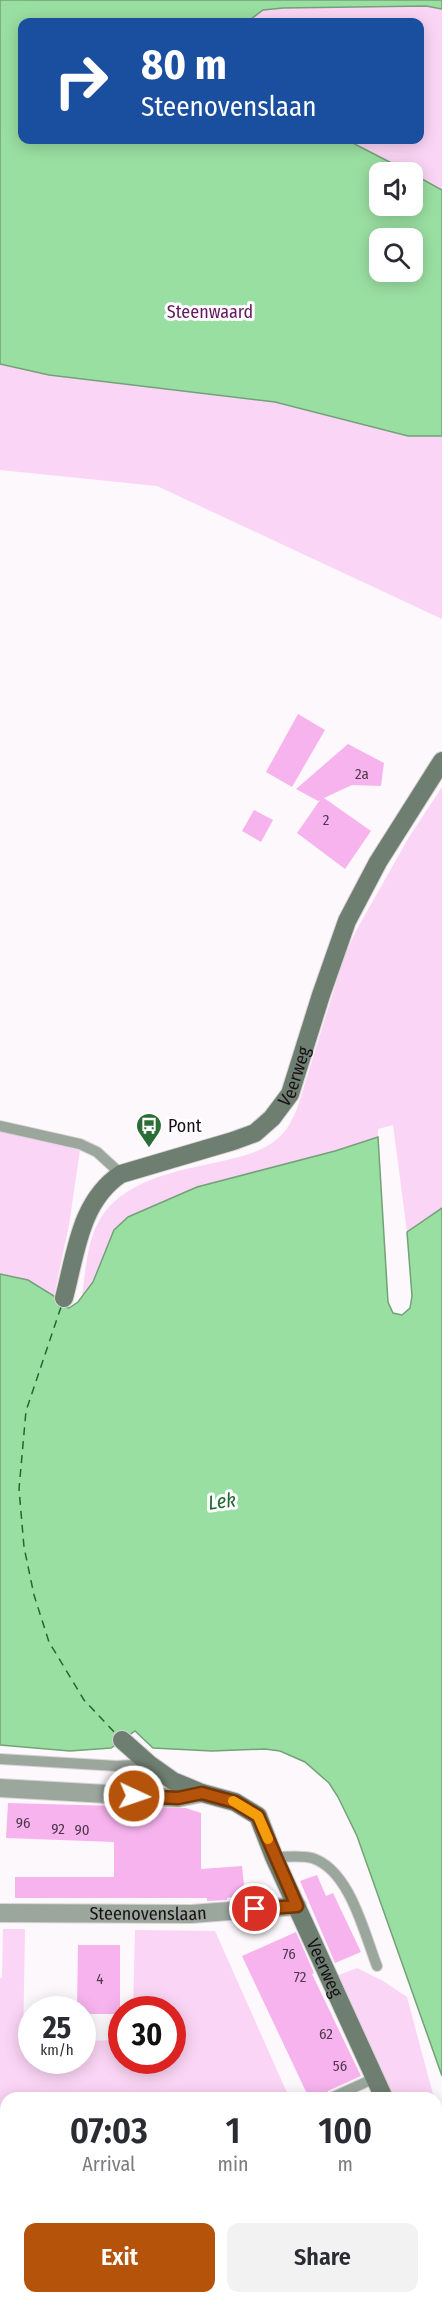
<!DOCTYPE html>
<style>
:root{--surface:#fff;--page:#f2f2f3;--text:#2b2b33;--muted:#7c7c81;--accent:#b45309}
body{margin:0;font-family:"Fira Sans Condensed",sans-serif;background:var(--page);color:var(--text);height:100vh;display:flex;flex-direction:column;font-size:22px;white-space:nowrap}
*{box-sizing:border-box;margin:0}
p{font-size:20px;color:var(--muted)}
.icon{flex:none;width:33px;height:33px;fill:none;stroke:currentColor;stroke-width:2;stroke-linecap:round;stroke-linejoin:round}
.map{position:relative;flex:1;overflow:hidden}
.sheet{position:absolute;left:0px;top:2092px;width:442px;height:212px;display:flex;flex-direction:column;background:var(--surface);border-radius:18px 18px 0 0;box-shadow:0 3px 15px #0003}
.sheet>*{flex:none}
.guide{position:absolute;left:18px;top:18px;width:406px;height:126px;border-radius:12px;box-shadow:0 3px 15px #0003;background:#1a4fa0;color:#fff;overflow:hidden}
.controls{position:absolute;left:369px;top:162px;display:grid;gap:12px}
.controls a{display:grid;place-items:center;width:54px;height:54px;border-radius:12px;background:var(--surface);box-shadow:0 3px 15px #0003;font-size:30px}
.speed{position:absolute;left:18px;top:1996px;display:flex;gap:12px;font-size:30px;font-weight:700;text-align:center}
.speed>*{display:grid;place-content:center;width:78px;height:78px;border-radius:50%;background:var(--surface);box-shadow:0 3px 15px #0003;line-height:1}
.speed small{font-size:15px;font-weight:400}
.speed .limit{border:9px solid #d22;background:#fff;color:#111}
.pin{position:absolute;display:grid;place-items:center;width:51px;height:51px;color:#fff;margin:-26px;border:3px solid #fff;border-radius:50%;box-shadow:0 2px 6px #0007}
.me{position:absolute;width:66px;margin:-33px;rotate:93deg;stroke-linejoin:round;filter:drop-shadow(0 0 4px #0008)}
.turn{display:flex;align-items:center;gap:21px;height:126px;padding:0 24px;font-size:27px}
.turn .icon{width:78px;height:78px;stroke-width:2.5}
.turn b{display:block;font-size:42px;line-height:51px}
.eta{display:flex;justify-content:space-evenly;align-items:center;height:102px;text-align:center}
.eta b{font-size:36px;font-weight:600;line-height:42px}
.action{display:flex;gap:12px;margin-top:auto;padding:12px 24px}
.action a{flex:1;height:69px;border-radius:12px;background:var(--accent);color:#fff;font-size:24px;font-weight:600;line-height:69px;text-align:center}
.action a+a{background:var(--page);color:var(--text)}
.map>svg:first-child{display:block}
</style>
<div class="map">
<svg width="442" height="2303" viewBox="0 0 442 2303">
<rect width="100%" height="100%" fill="#fdf8fc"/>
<!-- green -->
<path fill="#fbd5f5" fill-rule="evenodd" d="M0 0H442V619L157 486 0 470ZM22 22H420V140H22ZM380 172H412V206H380ZM380 238H412V272H380Z
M442 787V1208L407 1232 393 1125 378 1129V1137L335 1151 197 1187 128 1217 114 1230 93 1282 82 1297C85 1274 87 1241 99 1221 125 1176 186 1170 231 1159 247 1155 265 1150 277 1139 287 1131 292 1120 297 1109L345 954 357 929 409 837Z
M0 1131 80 1150 69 1225 54 1296 28 1280 0 1274Z
M3 1929H25L23 2042H31L32 2061H82L83 2041 121 2040 122 2061H172V2010H133L135 1930 215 1931 289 2097 6 2098V2113H0V1978H2Z
M357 1968 383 1981 407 1997 434 2098H393L345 1992 339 1975Z
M437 2106 442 2124V2207L437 2195Z
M95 2298H331L332 2303H95Z"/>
<!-- water -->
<path fill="#9adfa2" stroke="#73a178" stroke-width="1.5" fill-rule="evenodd" d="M0 0H442V9L426 6 283 8 263 10 247 22H22V140H347L409 172H380V206H412L413 174 442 190V436H408L275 402 49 375 0 364ZM380 238H412V272H380Z
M378 1137 388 1302 393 1313 402 1315 410 1308 412 1296 407 1232 442 1208V2076L357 1836 338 1797 329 1783 305 1762 280 1751 265 1749 212 1751 153 1748 135 1731 111 1748 70 1751 0 1745V1274L28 1280 54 1296 59 1306 69 1308 78 1302 93 1282 114 1230 128 1217 197 1187 335 1151Z"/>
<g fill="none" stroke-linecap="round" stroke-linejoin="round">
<!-- ferry -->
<path stroke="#216730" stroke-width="1.5" stroke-dasharray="8 6" stroke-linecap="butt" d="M61 1307 26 1411 19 1489 24 1547 34 1595 49 1642 84 1700 117 1735"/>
</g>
<!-- building -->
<path fill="#f7b3ee" d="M298 714 325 730 292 787 266 772Z
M348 744 384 763 381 786 352 785 324 798 371 831 345 869 297 833 320 800 318 801 296 789Z
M254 810 273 820 261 842 242 831Z
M8 1803 186 1808 201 1813V1869L242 1866 245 1895 227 1898V1900L207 1901V1898H15V1877H114V1842L6 1838Z
M317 1875 326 1896 333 1893 361 1952 335 1963 300 1881Z
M296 1932 314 1973 312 1974 361 2076 328 2091 324 2098H309L242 1956Z
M78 1945H120V2014H82V2010H77Z"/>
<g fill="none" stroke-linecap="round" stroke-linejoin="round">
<defs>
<path id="lane" d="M0 1126 80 1144 97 1152 121 1174
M0 1759 117 1766 148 1764
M274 1857C286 1857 301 1855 312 1858 350 1870 364 1933 377 1966
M331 2098 375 2078
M347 2298 348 2303"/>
<g id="street">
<path d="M0 1788 178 1798 202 1793"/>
<path id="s1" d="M0 1913 191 1914 297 1906"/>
</g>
<g id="secondary">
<path id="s2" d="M64 1298C76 1253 80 1201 121 1174L233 1141 255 1133 272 1118 290 1094 321 995 347 921 378 862 442 761"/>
<path id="s3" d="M122 1740 149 1764 173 1781 202 1793 235 1802 258 1816 274 1857 384 2098"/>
<path d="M436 2216 442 2228"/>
</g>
</defs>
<!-- lane casing -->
<use href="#lane" stroke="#d9d3d7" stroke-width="12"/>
<!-- street casing -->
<use href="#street" stroke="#d9d3d7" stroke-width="20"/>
<!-- secondary casing -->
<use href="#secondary" stroke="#d9d3d7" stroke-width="20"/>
<!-- lane -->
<use href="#lane" stroke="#9ba69c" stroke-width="10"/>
<!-- street -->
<use href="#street" stroke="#9ba69c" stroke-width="18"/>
<!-- secondary -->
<use href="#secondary" stroke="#6e7e70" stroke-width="18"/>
</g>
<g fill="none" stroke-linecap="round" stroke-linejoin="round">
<defs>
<path id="route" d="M134 1796 178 1798 202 1793 235 1802 258 1816 297 1906 255 1909"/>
</defs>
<!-- route casing -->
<use href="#route" stroke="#753606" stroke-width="15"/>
<!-- route -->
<use href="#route" stroke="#b45309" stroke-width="10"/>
<!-- slow -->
<path stroke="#f59e0b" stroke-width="10" d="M233 1801 258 1816 268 1839"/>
</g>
<!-- icons -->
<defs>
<symbol id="bus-pin" viewBox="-11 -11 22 30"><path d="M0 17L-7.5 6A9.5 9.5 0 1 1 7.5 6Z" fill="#2b6d37" stroke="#fff"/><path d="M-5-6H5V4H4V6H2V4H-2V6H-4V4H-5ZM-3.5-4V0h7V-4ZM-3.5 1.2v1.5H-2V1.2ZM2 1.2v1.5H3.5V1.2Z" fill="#fff"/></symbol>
</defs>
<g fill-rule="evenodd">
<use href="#bus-pin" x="134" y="1111" width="30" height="40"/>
</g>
<g text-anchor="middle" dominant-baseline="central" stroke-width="6" stroke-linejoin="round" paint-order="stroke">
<!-- number labels -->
<g font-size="15" fill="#50394d">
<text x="362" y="774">2a</text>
<text x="326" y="820">2</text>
<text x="23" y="1823">96</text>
<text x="58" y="1829">92</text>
<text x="82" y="1830">90</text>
<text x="289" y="1954">76</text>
<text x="300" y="1977">72</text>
<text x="100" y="1979">4</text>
<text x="326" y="2034">62</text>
<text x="340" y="2066">56</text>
</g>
<!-- park labels -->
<g font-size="18" fill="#65185f" stroke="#fff">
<text x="210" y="312">Steenwaard</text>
</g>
<!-- street labels -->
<g font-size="18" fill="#191017" stroke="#fff">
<text stroke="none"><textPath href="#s2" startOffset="351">Veerweg</textPath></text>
<text stroke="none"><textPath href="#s1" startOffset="148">Steenovenslaan</textPath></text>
<text stroke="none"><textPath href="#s3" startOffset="324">Veerweg</textPath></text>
</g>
<!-- poi labels -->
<g font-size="18" fill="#191017" stroke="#fff" text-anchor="start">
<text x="168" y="1126">Pont</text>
</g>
<!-- water labels -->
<g font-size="20" font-style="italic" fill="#216730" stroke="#fff">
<text transform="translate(222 1501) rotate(-7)">Lek</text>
</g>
</g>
</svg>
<div class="controls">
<a><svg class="icon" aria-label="sound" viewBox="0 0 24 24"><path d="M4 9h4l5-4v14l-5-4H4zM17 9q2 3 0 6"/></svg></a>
<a><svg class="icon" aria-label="search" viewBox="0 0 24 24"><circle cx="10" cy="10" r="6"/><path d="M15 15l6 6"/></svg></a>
</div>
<div class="speed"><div>25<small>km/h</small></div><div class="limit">30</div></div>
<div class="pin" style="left:255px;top:1909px;background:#d93025"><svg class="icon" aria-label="arrive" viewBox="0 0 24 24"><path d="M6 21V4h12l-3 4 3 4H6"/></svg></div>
<svg class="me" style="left:134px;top:1796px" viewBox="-20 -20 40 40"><circle r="17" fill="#b45309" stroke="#fff" stroke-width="3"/><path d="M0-11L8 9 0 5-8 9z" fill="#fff"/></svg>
<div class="guide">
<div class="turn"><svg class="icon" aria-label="right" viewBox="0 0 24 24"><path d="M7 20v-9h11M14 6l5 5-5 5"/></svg><div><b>80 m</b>Steenovenslaan</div></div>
</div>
<section class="sheet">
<div class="eta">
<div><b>07:03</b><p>Arrival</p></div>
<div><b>1</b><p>min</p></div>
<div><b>100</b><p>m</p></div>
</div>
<div class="action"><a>Exit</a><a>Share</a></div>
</section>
</div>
